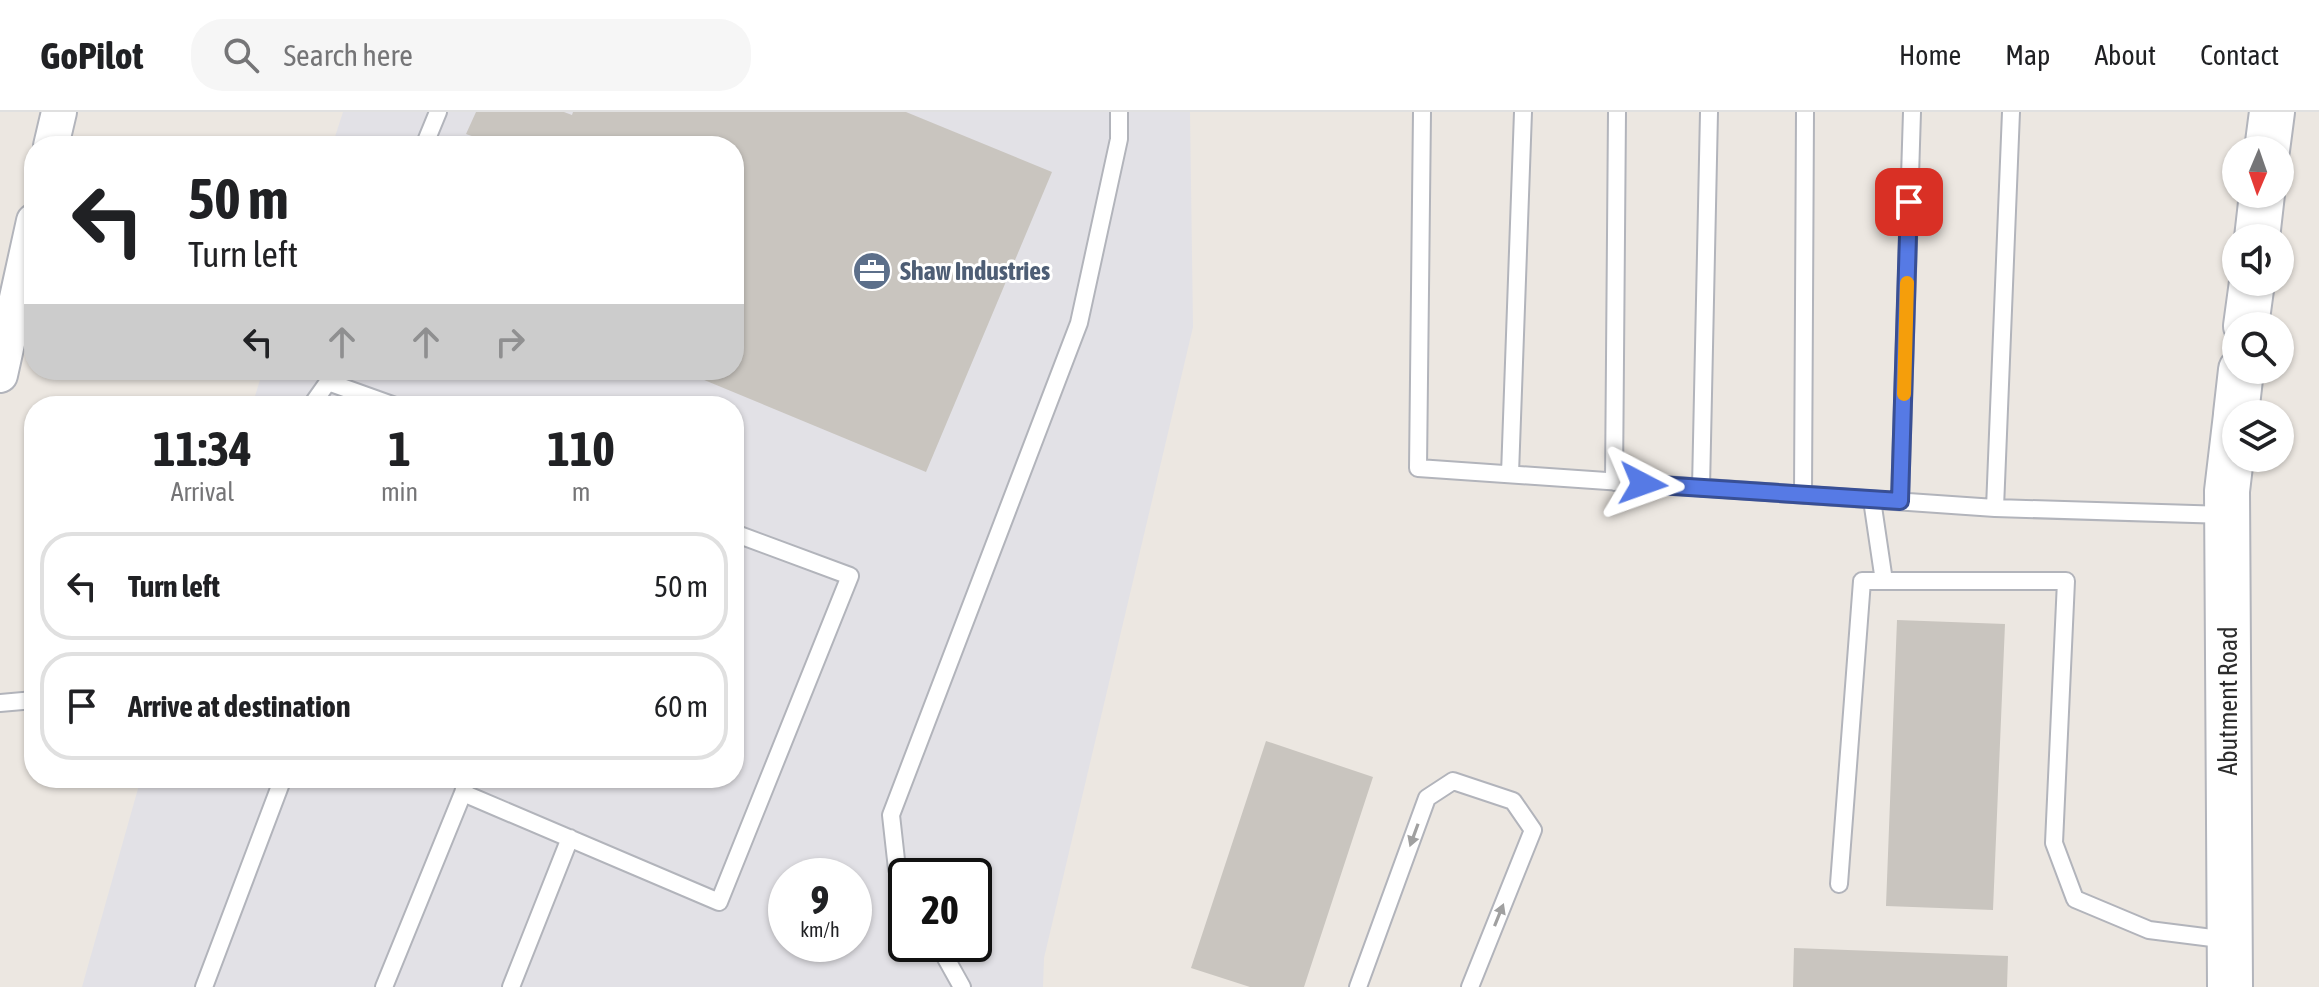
<!DOCTYPE html>
<style>
:root{--surface:#fff;--page:#f6f6f6;--text:#202124;--muted:#757577;--line:#e0e0e0}
body{margin:0;font-family:"Asap Condensed",sans-serif;background:var(--page);color:var(--text);height:100vh;display:flex;flex-direction:column;font-size:30px;white-space:nowrap}
*{box-sizing:border-box;margin:0}
p{font-size:26px;color:var(--muted)}
.icon{flex:none;width:44px;height:44px;fill:none;stroke:currentColor;stroke-width:2;stroke-linecap:round;stroke-linejoin:round}
.map{position:relative;flex:1;overflow:hidden}
.sheet{position:absolute;left:24px;top:284px;width:720px;height:392px;display:flex;flex-direction:column;background:var(--surface);border-radius:32px;box-shadow:0 2px 6px #0004}
.sheet>*{flex:none}
.banner{position:absolute;left:24px;top:24px;width:720px;height:244px;border-radius:32px;box-shadow:0 2px 6px #0004;background:#fff;color:var(--text);overflow:hidden}
.needle{width:52px;rotate:182deg}
.controls{position:absolute;left:2222px;top:24px;display:grid;gap:16px}
.controls a{display:grid;place-items:center;width:72px;height:72px;border-radius:50%;background:var(--surface);box-shadow:0 2px 6px #0004;font-size:40px}
.speed{position:absolute;left:768px;top:746px;display:flex;gap:16px;font-size:40px;font-weight:700;text-align:center}
.speed>*{display:grid;place-content:center;width:104px;height:104px;border-radius:50%;background:var(--surface);box-shadow:0 2px 6px #0004;line-height:1}
.speed small{font-size:20px;font-weight:400}
.speed .limit{border:4px solid #111;border-radius:12px;background:#fff;color:#111}
.pin{position:absolute;display:grid;place-items:center;width:68px;height:68px;color:#fff;margin:-34px;border-radius:16px;box-shadow:0 4px 12px #0006}
.me{position:absolute;width:88px;margin:-44px;rotate:94deg;stroke-linejoin:round;filter:drop-shadow(0 0 6px #0008)}
.turn{display:flex;align-items:center;gap:28px;height:168px;padding:0 32px;font-size:36px}
.turn .icon{width:104px;height:104px;stroke-width:2.5}
.turn b{display:block;font-size:56px;line-height:68px}
.lanes{display:flex;align-items:center;height:76px;padding:0 32px;background:#0003;justify-content:center;gap:40px;direction:ltr}
.lanes .off{opacity:.35}
.eta{display:flex;justify-content:space-evenly;align-items:center;height:136px;text-align:center}
.eta b{font-size:48px;font-weight:700;line-height:56px}
ul{padding:0;list-style:none}
li{display:flex;align-items:center;gap:24px;height:108px;margin:0 16px 12px;padding:0 16px;border:4px solid var(--line);border-radius:32px}
li div{flex:1}
li b{display:block;font-size:30px}
li em{font-style:normal}
header{display:flex;align-items:center;gap:48px;box-sizing:border-box;height:112px;padding:0 40px;background:var(--surface);border-bottom:2px solid var(--line)}
header strong{font-size:38px}
nav{display:flex;gap:44px;margin-inline-start:auto;font-size:28px}
.search{width:560px;height:72px;background:var(--page);display:flex;align-items:center;gap:20px;box-sizing:border-box;padding:0 28px;border-radius:32px;color:var(--muted);font-size:30px}
.map>svg:first-child{display:block}
</style>
<header>
<strong>GoPilot</strong>
<div class="search"><svg class="icon" aria-label="search" viewBox="0 0 24 24"><circle cx="10" cy="10" r="6"/><path d="M15 15l6 6"/></svg>Search here</div>
<nav><a>Home</a><a>Map</a><a>About</a><a>Contact</a></nav>
</header>
<div class="map">
<svg width="2319" height="875" viewBox="0 0 2319 875">
<rect width="100%" height="100%" fill="#ece7e1"/>
<!-- industrial -->
<path fill="#e2e1e6" fill-rule="evenodd" d="M343 0H1190L1193 215 1044 846 1043 875H82L141 666H734V294H252L263 258H734V34H332ZM786 764H854V832H786ZM906 764H974V832H906Z"/>
<!-- building -->
<path fill="#c9c5bf" d="M476 0H564L572 3 573 0H906L1052 60 926 360 680 258H734V34H500L466 22Z
M1897 508 2005 512 1993 798 1886 794Z
M1266 629 1373 665 1304 875H1250L1191 856Z
M1794 836 2008 844 2007 875H1793Z"/>
<g fill="none" stroke-linecap="round" stroke-linejoin="round">
<defs>
<path id="service" d="M1422 0 1418 356 1995 396 2226 403
M424 34 438 0
M311 294 328 270 395 294
M1510 362 1523 0
M1614 370 1617 0
M1701 376 1709 0
M1803 383 1805 0
M1872 388 1884 469
M1900 389 1912 0
M1995 396 2011 0
M0 591 34 588
M467 666 463 681 719 790 850 464 734 421
M1839 772 1862 469H2066L2054 731 2075 787 2149 818 2228 828
M906 773 897 757 891 703 1079 211 1119 27V0
M938 832 962 875
M204 875 283 666
M384 875 463 681
M511 875 570 726
M1358 875 1427 686 1453 669 1513 689 1533 718 1470 875"/>
<path id="minor" d="M51 34 59 0
M0 263 34 109"/>
<path id="secondary" d="M2267 38 2272 0
M2257 126 2262 82
M2246 214 2252 170
M2236 302 2241 258
M2230 875 2227 379 2236 303"/>
</defs>
<!-- service casing -->
<use href="#service" stroke="#b2b4bb" stroke-width="20"/>
<!-- minor casing -->
<use href="#minor" stroke="#b2b4bb" stroke-width="38"/>
<!-- secondary casing -->
<use href="#secondary" stroke="#b2b4bb" stroke-width="48"/>
<!-- service -->
<use href="#service" stroke="#fff" stroke-width="16"/>
<!-- minor -->
<use href="#minor" stroke="#fff" stroke-width="34"/>
<!-- secondary -->
<use href="#secondary" stroke="#fff" stroke-width="44"/>
</g>
<!-- one-way arrows -->
<defs><path id="oneway-solid" d="M-6-.8H1V-3.2L6.5 0L1 3.2V.8H-6Z" transform="scale(2)"/></defs>
<g fill="#a0a0a0">
<use href="#oneway-solid" transform="translate(1414 723) rotate(110)"/>
<use href="#oneway-solid" transform="translate(1499 803) rotate(-68)"/>
</g>
<g fill="none" stroke-linecap="round" stroke-linejoin="round">
<defs>
<path id="route" d="M1643 372 1900 389 1909 90"/>
</defs>
<!-- route casing -->
<use href="#route" stroke="#384f95" stroke-width="20"/>
<!-- route -->
<use href="#route" stroke="#567ae5" stroke-width="14"/>
<!-- slow -->
<path stroke="#f59e0b" stroke-width="14" d="M1904 282 1907 171"/>
</g>
<!-- icons -->
<defs>
<symbol id="office-disc" viewBox="-11 -11 22 22"><circle r="9.5" fill="#5c6f8a" stroke="#fff"/><path d="M-6-3h4V-5.5h4V-3h4V5H-6ZM-1-4.5V-3h2v-1.5ZM-6 0V1H6V0Z" fill="#fff"/></symbol>
</defs>
<g fill-rule="evenodd">
<use href="#office-disc" x="850" y="137" width="44" height="44"/>
</g>
<g text-anchor="middle" dominant-baseline="central" stroke-width="6" stroke-linejoin="round" paint-order="stroke">
<!-- service labels -->
<g font-size="26" font-weight="bold" fill="#4e5e75" stroke="#fff" text-anchor="start">
<text x="900" y="159">Shaw Industries</text>
</g>
<!-- street labels -->
<g font-size="26" fill="#2d2d2d" stroke="#fff">
<text transform="translate(2228 589) rotate(-90)">Abutment Road</text>
</g>
</g>
</svg>
<div class="controls">
<a><svg class="needle" viewBox="-14 -14 28 28"><path d="M0-13l5 13h-10z" fill="#e53935"/><path d="M0 13l5-13h-10z" fill="#757577"/></svg></a>
<a><svg class="icon" aria-label="sound" viewBox="0 0 24 24"><path d="M4 9h4l5-4v14l-5-4H4zM17 9q2 3 0 6"/></svg></a>
<a><svg class="icon" aria-label="search" viewBox="0 0 24 24"><circle cx="10" cy="10" r="6"/><path d="M15 15l6 6"/></svg></a>
<a><svg class="icon" aria-label="layers" viewBox="0 0 24 24"><path d="M12 4l9 5-9 5-9-5zM3 14l9 5 9-5"/></svg></a>
</div>
<div class="speed"><div>9<small>km/h</small></div><div class="limit">20</div></div>
<div class="pin" style="left:1909px;top:90px;background:#d93025"><svg class="icon" aria-label="arrive" viewBox="0 0 24 24"><path d="M6 21V4h12l-3 4 3 4H6"/></svg></div>
<svg class="me" style="left:1643px;top:372px" viewBox="-20 -20 40 40"><path d="M0-17L14 15 0 8-14 15z" fill="#567ae5" stroke="#fff" stroke-width="4"/></svg>
<div class="banner">
<div class="turn"><svg class="icon" aria-label="left" viewBox="0 0 24 24"><path d="M17 20v-9H6M10 6l-5 5 5 5"/></svg><div><b>50 m</b>Turn left</div></div>
<div class="lanes"><svg class="icon" aria-label="left" viewBox="0 0 24 24"><path d="M17 20v-9H6M10 6l-5 5 5 5"/></svg><svg class="icon off" aria-label="ahead" viewBox="0 0 24 24"><path d="M12 20V5M6 11l6-6 6 6"/></svg><svg class="icon off" aria-label="ahead" viewBox="0 0 24 24"><path d="M12 20V5M6 11l6-6 6 6"/></svg><svg class="icon off" aria-label="right" viewBox="0 0 24 24"><path d="M7 20v-9h11M14 6l5 5-5 5"/></svg></div>
</div>
<section class="sheet">
<div class="eta">
<div><b>11:34</b><p>Arrival</p></div>
<div><b>1</b><p>min</p></div>
<div><b>110</b><p>m</p></div>
</div>
<ul>
<li><svg class="icon" aria-label="left" viewBox="0 0 24 24"><path d="M17 20v-9H6M10 6l-5 5 5 5"/></svg><div><b>Turn left</b></div><em>50 m</em></li>
<li><svg class="icon" aria-label="arrive" viewBox="0 0 24 24"><path d="M6 21V4h12l-3 4 3 4H6"/></svg><div><b>Arrive at destination</b></div><em>60 m</em></li>
</ul>
</section>
</div>
